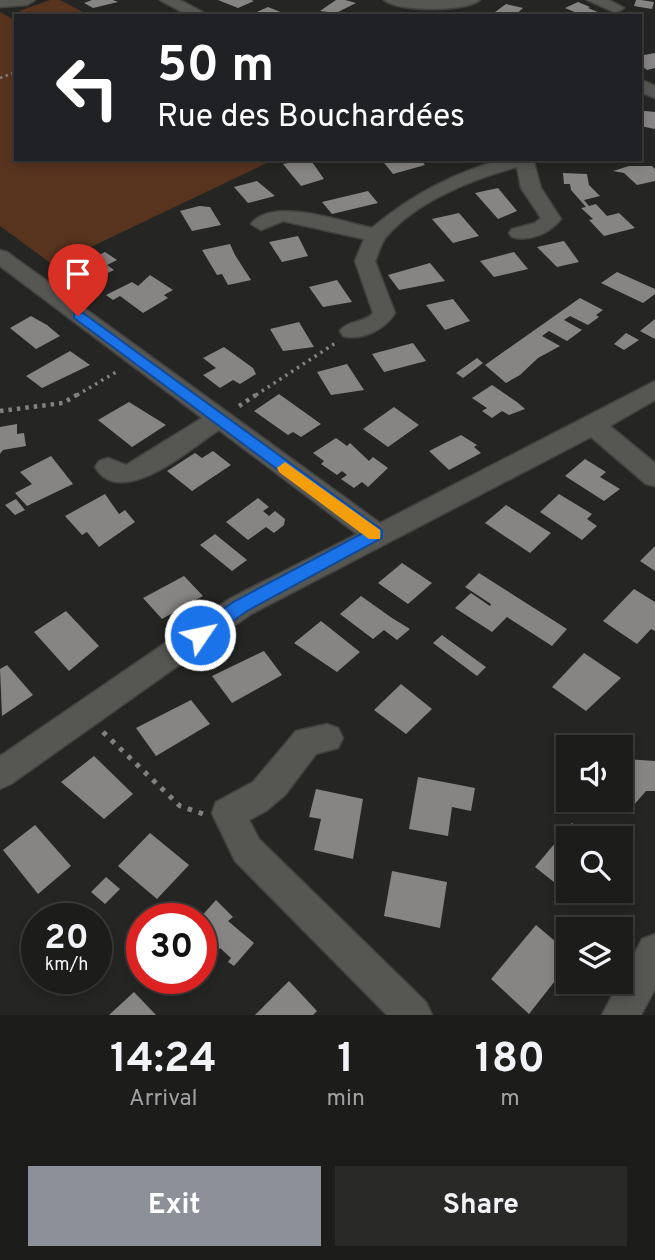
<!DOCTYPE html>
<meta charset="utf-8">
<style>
:root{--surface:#1c1c1a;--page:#292927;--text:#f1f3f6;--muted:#a0a1a2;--line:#3a3a39;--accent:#8c9099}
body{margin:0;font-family:Overpass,sans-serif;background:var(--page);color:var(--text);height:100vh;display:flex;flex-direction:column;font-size:26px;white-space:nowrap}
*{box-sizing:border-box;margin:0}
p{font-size:23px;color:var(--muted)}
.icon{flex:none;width:38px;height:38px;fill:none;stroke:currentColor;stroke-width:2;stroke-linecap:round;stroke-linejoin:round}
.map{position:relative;height:1015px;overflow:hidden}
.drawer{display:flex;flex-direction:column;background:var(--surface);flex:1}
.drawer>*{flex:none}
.banner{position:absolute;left:14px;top:14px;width:628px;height:147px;border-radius:0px;box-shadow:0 4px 10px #0003,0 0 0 2px var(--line);background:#202124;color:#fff;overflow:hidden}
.fabs{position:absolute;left:556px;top:735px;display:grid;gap:14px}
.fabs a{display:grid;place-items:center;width:77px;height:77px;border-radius:0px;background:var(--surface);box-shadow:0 4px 10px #0003,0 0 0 2px var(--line);font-size:35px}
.speed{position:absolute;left:21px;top:903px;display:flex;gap:14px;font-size:35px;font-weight:700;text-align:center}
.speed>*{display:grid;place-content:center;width:91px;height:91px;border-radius:50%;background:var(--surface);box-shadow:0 4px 10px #0003,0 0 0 2px var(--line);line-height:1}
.speed small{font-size:18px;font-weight:400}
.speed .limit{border:10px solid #d22;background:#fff;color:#111}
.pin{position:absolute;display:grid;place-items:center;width:60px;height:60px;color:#fff;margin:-72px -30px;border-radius:50% 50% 50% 0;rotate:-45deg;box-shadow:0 0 7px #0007}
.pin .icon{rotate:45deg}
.me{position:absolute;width:77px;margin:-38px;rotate:56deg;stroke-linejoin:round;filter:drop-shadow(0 0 5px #0008)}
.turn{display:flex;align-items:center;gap:24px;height:147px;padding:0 28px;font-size:32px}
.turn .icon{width:91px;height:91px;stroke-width:2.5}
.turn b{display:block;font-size:49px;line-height:60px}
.eta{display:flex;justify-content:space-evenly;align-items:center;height:119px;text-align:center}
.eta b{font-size:42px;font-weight:700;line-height:49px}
.button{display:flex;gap:14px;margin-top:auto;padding:14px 28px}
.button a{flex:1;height:80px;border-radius:0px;background:var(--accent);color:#fff;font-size:28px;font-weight:700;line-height:80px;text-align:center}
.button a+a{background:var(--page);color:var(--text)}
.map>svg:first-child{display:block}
</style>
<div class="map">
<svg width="655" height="1015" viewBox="0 0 655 1015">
<rect width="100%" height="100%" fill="#252623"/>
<!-- green -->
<path fill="#58341f" d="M50 0H60L85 13C68 19 35 20 19 11Z
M0 12 16 21V159H262L267 163 53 265 0 226Z"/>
<!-- building -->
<path fill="#878583" d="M92 0H113L118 2 93 8 84 3Z
M218 0H251L254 1 238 8Z
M336 0H345L356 3 336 13 320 11Z
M636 0H641L654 2 652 9 634 6Z
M578 2 590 7 588 8 600 13 584 16 565 8Z
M506 4 523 8 514 16 495 12Z
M268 7 283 13 248 16Z
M640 53 644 55 655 53V68L647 70 640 65Z
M645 111 655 112V129L640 126V112Z
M310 159 324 179 301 186 283 164Z
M381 159H420L425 165 393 174Z
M629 166H652L655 169V181L637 185 624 173 613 171Z
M563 173 587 174 589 185 600 196 584 200 589 206 596 204 607 216 619 213 635 228 604 236 589 220 593 219 581 208 586 207 571 190 570 184H564Z
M257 181 275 196 248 203 234 187Z
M498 188 517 211 498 219 475 193Z
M368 191 378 203 332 214 322 202Z
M199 206 210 207 221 225 192 231 180 211Z
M459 213 479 236 453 243 432 219Z
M298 236 308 256 282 262 269 242Z
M564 241 579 262 557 267 537 247Z
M230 244 235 255 251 280 228 285 222 274 217 275 202 250Z
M105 252 117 260 107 265 114 270 83 285 53 269 84 253 91 259Z
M514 252 528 269 494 277 480 261Z
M430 263 445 281 399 290 388 275Z
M617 272 655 289V294L643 303 601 283Z
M150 275 173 290 164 295 168 298 143 313 120 296 113 300 106 295 132 282 138 286Z
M337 280 352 302 323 307 309 287Z
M580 298 603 310 596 315 599 317 588 325 570 316 564 320 582 330 567 341 549 331 542 336 560 346 538 358 520 375 506 383 485 365Z
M453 299 470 321 445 330 426 305Z
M31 316 47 325 60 336 36 349 10 328Z
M655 319V339L640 331Z
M299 322 314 347 283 351 270 329Z
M626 333 639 340 624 350 614 344Z
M413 343 426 361 384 372 372 354Z
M224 347 253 368 256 374 240 384 233 380 220 388 203 375 216 368 203 358Z
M70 351 90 365 42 388 26 376Z
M477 358 483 363 463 378 456 373Z
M347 364 364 390 331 395 317 372Z
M492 385 517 402 525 409 509 415 502 411 492 418 482 411 487 408 472 398Z
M279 394 321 424 301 437 293 432 288 435 254 411Z
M129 402 166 425 132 447 98 420Z
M394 407 419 425 388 447 363 429Z
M17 424V434L24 433 26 446 3 450 0 454V427Z
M461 435 477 445 474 447 481 453 449 470 429 451Z
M336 438 347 446 350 443 369 461 373 457 388 468 368 487 362 482 354 488 341 479 347 475 342 471 337 475 321 464 324 461 313 453Z
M213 451 231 465 192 491 167 471 195 453 202 458Z
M51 456 73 484 27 506 15 493 32 484 20 472Z
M585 459 606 472 600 477 620 489 604 501 565 476Z
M105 494 119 514 125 510 135 522 99 547 87 532 82 535 65 516Z
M559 494 592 514 587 519 597 526 582 540 540 512Z
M258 498 269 507 263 511 269 516 275 511 285 519 284 525 274 533 266 527 248 540 226 522Z
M16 499 25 510 15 515 5 505Z
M506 505 551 533 530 553 485 523Z
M215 534 247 560 232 571 200 545Z
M655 546V571L640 561Z
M402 563 432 583 408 604 378 583Z
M479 573 567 629 552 646 507 617 492 632 455 608 471 593 490 606 491 604 465 587Z
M184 576 203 596 162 619 143 598Z
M634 589 655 602V631L651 629 637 644 603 621Z
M361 596 392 618 410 629 397 640 384 630 373 639 340 614Z
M66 611 99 646 69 671 34 632Z
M321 621 360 652 337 672 294 643Z
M442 635 446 638 486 667 477 676 433 643Z
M264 651 282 675 232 703 212 676Z
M584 653 621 678 586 711 552 687Z
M7 665 33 695 2 716 0 669Z
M401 684 432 709 406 734 374 710Z
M191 700 210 724 156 756 136 728Z
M94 756 133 794 104 819 61 782Z
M625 759 655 761V791H646L626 814 607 800H621V763Z
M418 777 475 788 471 811 452 807 448 836 409 829Z
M316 789 363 799 353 859 314 850 321 819 309 817Z
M572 823 591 838H569V894L535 867Z
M35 825 71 866 38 894 3 850Z
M150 833 189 865 157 899 118 866Z
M392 871 447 882 440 928 384 916Z
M106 877 120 889 105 904 91 892Z
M216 900 233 917 228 921 254 943 234 966 228 962 231 958 220 948 201 970 199 919Z
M536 925 569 953V963L529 1014 491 979Z
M59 978H82L69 990Z
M289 981 317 1011 313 1015H255Z
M134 992 156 1015H109Z"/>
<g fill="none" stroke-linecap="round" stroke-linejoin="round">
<defs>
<path id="minor" d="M0 0H35L27 5 0 7Z
M160 0H180L210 16H189Z
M384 0H480C466 12 398 12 384 0Z
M587 0H609L624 8 616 13Z
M640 79 655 86V98L640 92Z
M504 159H533L541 188 561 219C550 233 530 242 512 237L509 233 512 229 535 223 541 218 521 188 517 167C473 179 417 201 387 236 381 242 379 253 375 261L395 313C385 329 363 341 343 336L340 331C347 320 365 323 373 313L355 261 364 239 283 221 261 230 251 224C272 196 343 222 372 228 410 196 455 172 504 159Z
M0 250 7 252 380 523 655 381V400L610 426 655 463V486L646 484 591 437 251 614 11 784 0 789V756L231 598 357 534 219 430C191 448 121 511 95 467L99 461 108 458 126 465 202 418 0 266Z
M327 724 338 728 343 738 338 748 316 754 285 795 266 811 249 820 259 839 426 1002 432 1015H387L235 861 212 813 216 802 253 782 296 731Z
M655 934V989L641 1015H602L642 939Z"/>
</defs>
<!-- minor casing -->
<use href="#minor" stroke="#41413f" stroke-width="3"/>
<!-- path-far3 -->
<path stroke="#81817f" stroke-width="2.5" stroke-dasharray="2.5 3.5" stroke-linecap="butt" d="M0 78 16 72"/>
<!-- path-far2 -->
<path stroke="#81817f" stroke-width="3.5" stroke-dasharray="2.5 4.5" stroke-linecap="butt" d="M77 395 118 371
M256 395 337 342"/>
<!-- path-far1 -->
<path stroke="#81817f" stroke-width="4.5" stroke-dasharray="3.5 5" stroke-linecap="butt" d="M239 406 259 393
M0 411 63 403 80 393"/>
<!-- path -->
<path stroke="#81817f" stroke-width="5" stroke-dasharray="4.5 7" stroke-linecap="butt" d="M103 732 180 806 203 814"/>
<!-- minor -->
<use href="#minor" fill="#565653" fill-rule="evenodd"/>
</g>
<!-- route -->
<path fill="#1a73e8" stroke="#114b97" stroke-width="2" d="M74 313H83L382 530V538L247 611 206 640H193L191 635 193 629 235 601 363 533 74 318Z"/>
<!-- slow -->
<path fill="#f59e0b" d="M285 462 380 530V539H369L279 472 277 468Z"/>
</svg>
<div class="fabs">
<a><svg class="icon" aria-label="sound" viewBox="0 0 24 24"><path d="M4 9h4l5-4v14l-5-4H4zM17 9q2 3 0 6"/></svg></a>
<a><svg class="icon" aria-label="search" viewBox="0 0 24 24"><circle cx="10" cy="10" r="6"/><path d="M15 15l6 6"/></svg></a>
<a><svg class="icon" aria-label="layers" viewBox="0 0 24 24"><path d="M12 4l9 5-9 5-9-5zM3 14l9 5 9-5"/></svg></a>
</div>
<div class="speed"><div>20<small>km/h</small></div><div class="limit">30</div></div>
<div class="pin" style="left:78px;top:316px;background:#d93025"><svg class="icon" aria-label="arrive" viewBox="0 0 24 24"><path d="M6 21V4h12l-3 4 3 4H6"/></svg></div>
<svg class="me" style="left:200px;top:635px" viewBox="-20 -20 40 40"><circle r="17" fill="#1a73e8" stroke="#fff" stroke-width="3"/><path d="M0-11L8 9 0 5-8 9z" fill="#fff"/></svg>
<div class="banner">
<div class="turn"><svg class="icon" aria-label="left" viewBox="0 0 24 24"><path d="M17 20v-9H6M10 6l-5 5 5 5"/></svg><div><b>50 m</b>Rue des Bouchardées</div></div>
</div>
</div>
<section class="drawer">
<div class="eta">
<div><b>14:24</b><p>Arrival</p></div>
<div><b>1</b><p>min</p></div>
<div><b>180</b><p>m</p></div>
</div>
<div class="button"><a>Exit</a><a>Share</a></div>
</section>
